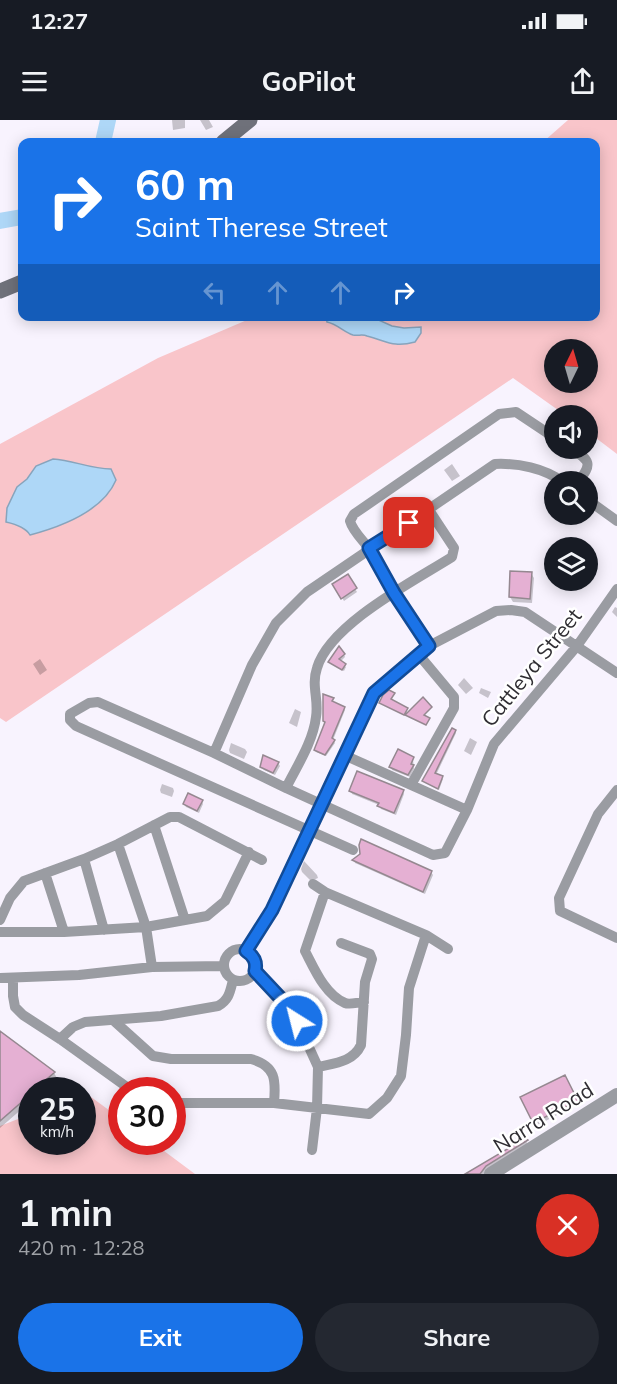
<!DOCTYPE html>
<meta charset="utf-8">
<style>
:root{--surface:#171b24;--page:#242831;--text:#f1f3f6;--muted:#9ea1a6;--accent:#1a73e8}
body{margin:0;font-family:Mulish,sans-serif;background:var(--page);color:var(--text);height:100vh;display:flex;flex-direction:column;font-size:22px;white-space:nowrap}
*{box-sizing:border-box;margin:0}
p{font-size:20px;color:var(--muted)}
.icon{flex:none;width:33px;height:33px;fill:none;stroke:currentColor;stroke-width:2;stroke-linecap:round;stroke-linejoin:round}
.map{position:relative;height:1054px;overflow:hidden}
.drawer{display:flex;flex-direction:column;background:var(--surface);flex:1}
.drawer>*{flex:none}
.top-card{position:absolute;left:18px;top:18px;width:582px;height:183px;border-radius:12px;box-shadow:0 3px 15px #0003;background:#1a73e8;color:#fff;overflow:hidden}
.needle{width:39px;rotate:5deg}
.controls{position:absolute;left:544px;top:219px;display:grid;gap:12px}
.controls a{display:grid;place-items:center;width:54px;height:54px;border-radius:50%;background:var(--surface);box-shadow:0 3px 15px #0003;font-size:30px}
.speed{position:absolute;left:18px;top:957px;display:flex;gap:12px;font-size:30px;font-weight:700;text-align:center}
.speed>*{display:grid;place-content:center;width:78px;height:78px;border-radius:50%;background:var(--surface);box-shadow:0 3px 15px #0003;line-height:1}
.speed small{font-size:15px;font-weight:400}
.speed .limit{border:9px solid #d22;background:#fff;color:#111}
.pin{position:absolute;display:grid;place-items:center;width:51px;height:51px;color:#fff;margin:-26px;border-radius:12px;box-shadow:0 3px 9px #0006}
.me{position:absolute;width:66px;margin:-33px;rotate:324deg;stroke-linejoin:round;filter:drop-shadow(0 0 4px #0008)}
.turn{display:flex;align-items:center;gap:21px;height:126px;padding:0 18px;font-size:27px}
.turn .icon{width:78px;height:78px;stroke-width:2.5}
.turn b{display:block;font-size:42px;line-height:51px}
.lanes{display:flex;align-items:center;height:57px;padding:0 18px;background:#0003;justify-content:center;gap:30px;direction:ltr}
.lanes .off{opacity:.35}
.round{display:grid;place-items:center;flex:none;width:63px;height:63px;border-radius:32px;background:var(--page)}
.overview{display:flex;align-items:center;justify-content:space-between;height:102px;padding:0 18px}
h1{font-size:36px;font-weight:700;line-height:45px}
.primary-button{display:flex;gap:12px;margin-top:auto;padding:12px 18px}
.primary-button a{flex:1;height:69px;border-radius:36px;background:var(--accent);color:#fff;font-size:24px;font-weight:700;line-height:69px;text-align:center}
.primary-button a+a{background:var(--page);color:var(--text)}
.status{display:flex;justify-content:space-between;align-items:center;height:42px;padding:0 30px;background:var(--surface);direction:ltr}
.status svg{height:16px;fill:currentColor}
header{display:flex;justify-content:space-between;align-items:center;height:78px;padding:0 18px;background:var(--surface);font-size:27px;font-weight:700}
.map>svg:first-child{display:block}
</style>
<div class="status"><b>12:27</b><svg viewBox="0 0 49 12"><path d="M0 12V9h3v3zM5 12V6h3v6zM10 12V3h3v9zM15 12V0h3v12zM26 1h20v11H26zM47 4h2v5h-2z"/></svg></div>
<header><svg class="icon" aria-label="menu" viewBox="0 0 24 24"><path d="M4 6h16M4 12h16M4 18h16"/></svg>GoPilot<svg class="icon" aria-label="share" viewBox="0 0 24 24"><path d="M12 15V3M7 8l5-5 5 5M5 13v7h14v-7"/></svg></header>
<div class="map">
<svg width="617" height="1054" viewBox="0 0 617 1054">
<rect width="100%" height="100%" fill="#f8f3fe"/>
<!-- green -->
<path fill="#f9c5ca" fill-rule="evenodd" d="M568 0H617V334L588 312V296L565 295 513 258 6 602 0 598V324L158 238 254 197 596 196V22H543ZM555 230H588V262H555Z
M87 974 121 999 122 1022H152L195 1054H0V1006L31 994 32 1022H82L83 976Z"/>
<!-- water -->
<path fill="#aed7f7" stroke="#88a4bc" stroke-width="1.5" d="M326 197H372L392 206 404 208 421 207V213L415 222C393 228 387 221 367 216 363 214 358 216 353 215 344 212 337 204 327 202Z
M53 339C73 340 90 349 111 349L116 360C103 391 60 407 30 415 26 408 15 404 6 402L7 388 17 367 27 359 36 346Z"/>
<!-- shadow -->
<path fill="#0003" d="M172 0H185V8L173 10Z
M200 0H209L213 7 206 10Z
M452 344 460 356 452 361 444 350Z
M531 453 534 458 532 483 513 482 510 477Z
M347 456 357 472 344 481 334 465Z
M615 487 617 488V497L612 492Z
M344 534 345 537 340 542 346 547 344 551 332 544Z
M40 539 47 550 40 555 33 544Z
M464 558 473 568 466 574 458 565Z
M481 568 491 572 488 578 479 573Z
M344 588 345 590 333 620 335 623 326 636 316 632 315 630 327 603Z
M295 589 301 592 297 607 289 603Z
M455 611 456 613 436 655 443 659 439 670 423 661Z
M470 618 477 622 471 635 464 631Z
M231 623 245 629 247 632 244 639 230 633 229 630Z
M413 639 414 649 410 657 392 650 391 647Z
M278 643 280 646 275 655 264 650 262 647Z
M162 664 173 668 174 671 172 677 161 673 160 670Z
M351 671H403L404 674 396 695 381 689 379 685 352 674Z
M202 681 203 684 199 693 186 687 184 684Z
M354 740 431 752 433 755 425 774 355 743Z
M304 741 317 755 318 758 311 761 302 752 301 749Z
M0 913 54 953 57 958 43 970H32V980L0 1008Z
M564 957 578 984 536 1006 522 978Z
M525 1020 528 1024 485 1054H467Z"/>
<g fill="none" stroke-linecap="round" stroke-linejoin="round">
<!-- river -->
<path stroke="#aed7f7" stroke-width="16" d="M103 22 108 0
M0 101 22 97"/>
</g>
<!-- building -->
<path fill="#e5b0d3" stroke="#958890" stroke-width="1.5" d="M510 451 532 452 530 479 509 477Z
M348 454 357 468 341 479 332 464Z
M339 526 345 534 339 539 346 544 342 550 328 542Z
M389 570 395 573 391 579 408 588 404 595 379 583 383 575Z
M323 574 334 578 332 581 345 587 332 618 335 620 325 635 314 630 325 602 323 601Z
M423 577 432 587 424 595 430 598 426 605 405 595Z
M452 608 456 610 435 653 443 656 438 669 422 661Z
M398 629 414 637 411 644 414 645 408 655 389 647Z
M263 635 279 642 273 653 260 647Z
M357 651 404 670 394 693 377 686 379 683 349 671Z
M188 673 203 680 197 691 183 684Z
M361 719 432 751 423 772 352 740 360 734 359 725Z
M0 911 55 952 34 970H32V973L0 1001Z
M565 955 578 981 533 1003 520 977Z
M526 1018 528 1020 486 1046 480 1054H465Z"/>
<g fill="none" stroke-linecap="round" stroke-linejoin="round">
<!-- minor -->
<path stroke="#9a9ca2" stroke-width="10" d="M571 328C590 341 593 343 578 362
M563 362C544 348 518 343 495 344L307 472 276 503 252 545 214 633 286 668 433 735 445 733 467 690 494 624 577 526 617 469
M588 380 617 401
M429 526C409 495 390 463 371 431 364 421 353 412 350 401L354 394 499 294 516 292 555 318
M214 633 98 582 89 583 70 594V600L76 606 353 730
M344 635 467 690
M411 665 454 588V577L419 535
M286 668C297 646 313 622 316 597 319 579 311 566 317 548 330 504 414 461 452 437L454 428 429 390
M617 670 598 694 559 778 560 791 617 818
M154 705 185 800
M118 724 146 807 152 847
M84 739 104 810
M45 753 64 812
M313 764 325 772 426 815 448 829
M325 772 305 831C314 848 325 875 345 883 350 885 358 882 364 882
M0 800 10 778 24 761 84 739 118 724 170 697H179L262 740
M0 812H64L146 807 207 796 225 781 249 732
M224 845a16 16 0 1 1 32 0a16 16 0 1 1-32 0Z
M246 831 271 790 374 573 429 526 496 491 511 490 525 492 617 553
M254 851 286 884 297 901 318 947 317 988 312 1030
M0 858 79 855 152 847 224 846
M13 858V876L15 887 23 895 60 919 131 970
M113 900 153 936 171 939H251C276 946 276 960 274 983
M60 919 73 907 85 902 161 896 218 886C229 880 230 872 233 860
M318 947C335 943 353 942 361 925L365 862 372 839 370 834 341 823
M172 983H274L369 994 387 978 401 956 406 915 409 868 426 815"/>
<!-- tertiary -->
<path stroke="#9a9ca2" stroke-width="14" d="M491 1054 617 975"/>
<!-- secondary -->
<path stroke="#6f717a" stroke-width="15" d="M223 22 250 0
M0 171 22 162"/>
</g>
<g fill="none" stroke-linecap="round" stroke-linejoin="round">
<defs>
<path id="route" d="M297 901 286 884 255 851C257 842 254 836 246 831L272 790 374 573 429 526 394 473 369 428 409 403"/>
</defs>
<!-- route casing -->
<use href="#route" stroke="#114b97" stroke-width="15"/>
<!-- route -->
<use href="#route" stroke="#1a73e8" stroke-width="10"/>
</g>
<g text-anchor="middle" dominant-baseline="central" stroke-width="5" stroke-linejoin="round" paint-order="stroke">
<!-- street labels -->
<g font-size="21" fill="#302e33" stroke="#fff">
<text transform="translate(531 547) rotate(-51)">Cattleya Street</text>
<text transform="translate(543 997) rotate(-32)">Narra Road</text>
</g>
</g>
</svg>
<div class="controls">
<a><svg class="needle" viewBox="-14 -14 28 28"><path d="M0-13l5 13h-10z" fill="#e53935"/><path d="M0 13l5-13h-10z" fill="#9ea1a6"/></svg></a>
<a><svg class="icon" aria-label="sound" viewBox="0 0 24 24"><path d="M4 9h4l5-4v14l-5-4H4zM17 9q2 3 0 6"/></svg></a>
<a><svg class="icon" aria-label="search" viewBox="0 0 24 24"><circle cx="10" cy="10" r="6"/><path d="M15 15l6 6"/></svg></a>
<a><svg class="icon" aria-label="layers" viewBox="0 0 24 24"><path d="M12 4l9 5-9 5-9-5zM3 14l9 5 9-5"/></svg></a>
</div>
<div class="speed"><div>25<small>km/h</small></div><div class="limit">30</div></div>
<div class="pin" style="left:409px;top:403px;background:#d93025"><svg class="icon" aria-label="arrive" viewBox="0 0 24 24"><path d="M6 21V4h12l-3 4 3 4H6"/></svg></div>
<svg class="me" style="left:297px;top:901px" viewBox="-20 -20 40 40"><circle r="17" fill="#1a73e8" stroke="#fff" stroke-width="3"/><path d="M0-11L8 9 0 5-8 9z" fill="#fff"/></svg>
<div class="top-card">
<div class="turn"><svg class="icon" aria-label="right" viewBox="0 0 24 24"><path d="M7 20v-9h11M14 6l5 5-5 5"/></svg><div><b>60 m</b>Saint Therese Street</div></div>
<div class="lanes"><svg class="icon off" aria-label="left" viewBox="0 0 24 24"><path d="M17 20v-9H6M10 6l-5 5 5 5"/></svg><svg class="icon off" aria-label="ahead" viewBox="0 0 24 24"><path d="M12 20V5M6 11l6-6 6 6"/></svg><svg class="icon off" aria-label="ahead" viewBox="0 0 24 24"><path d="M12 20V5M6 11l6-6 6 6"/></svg><svg class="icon" aria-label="right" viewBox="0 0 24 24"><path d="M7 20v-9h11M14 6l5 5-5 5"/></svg></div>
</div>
</div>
<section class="drawer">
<div class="overview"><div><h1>1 min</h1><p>420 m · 12:28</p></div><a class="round" style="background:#d93025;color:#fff"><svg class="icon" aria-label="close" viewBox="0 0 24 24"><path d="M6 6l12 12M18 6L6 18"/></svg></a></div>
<div class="primary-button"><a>Exit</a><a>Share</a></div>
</section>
